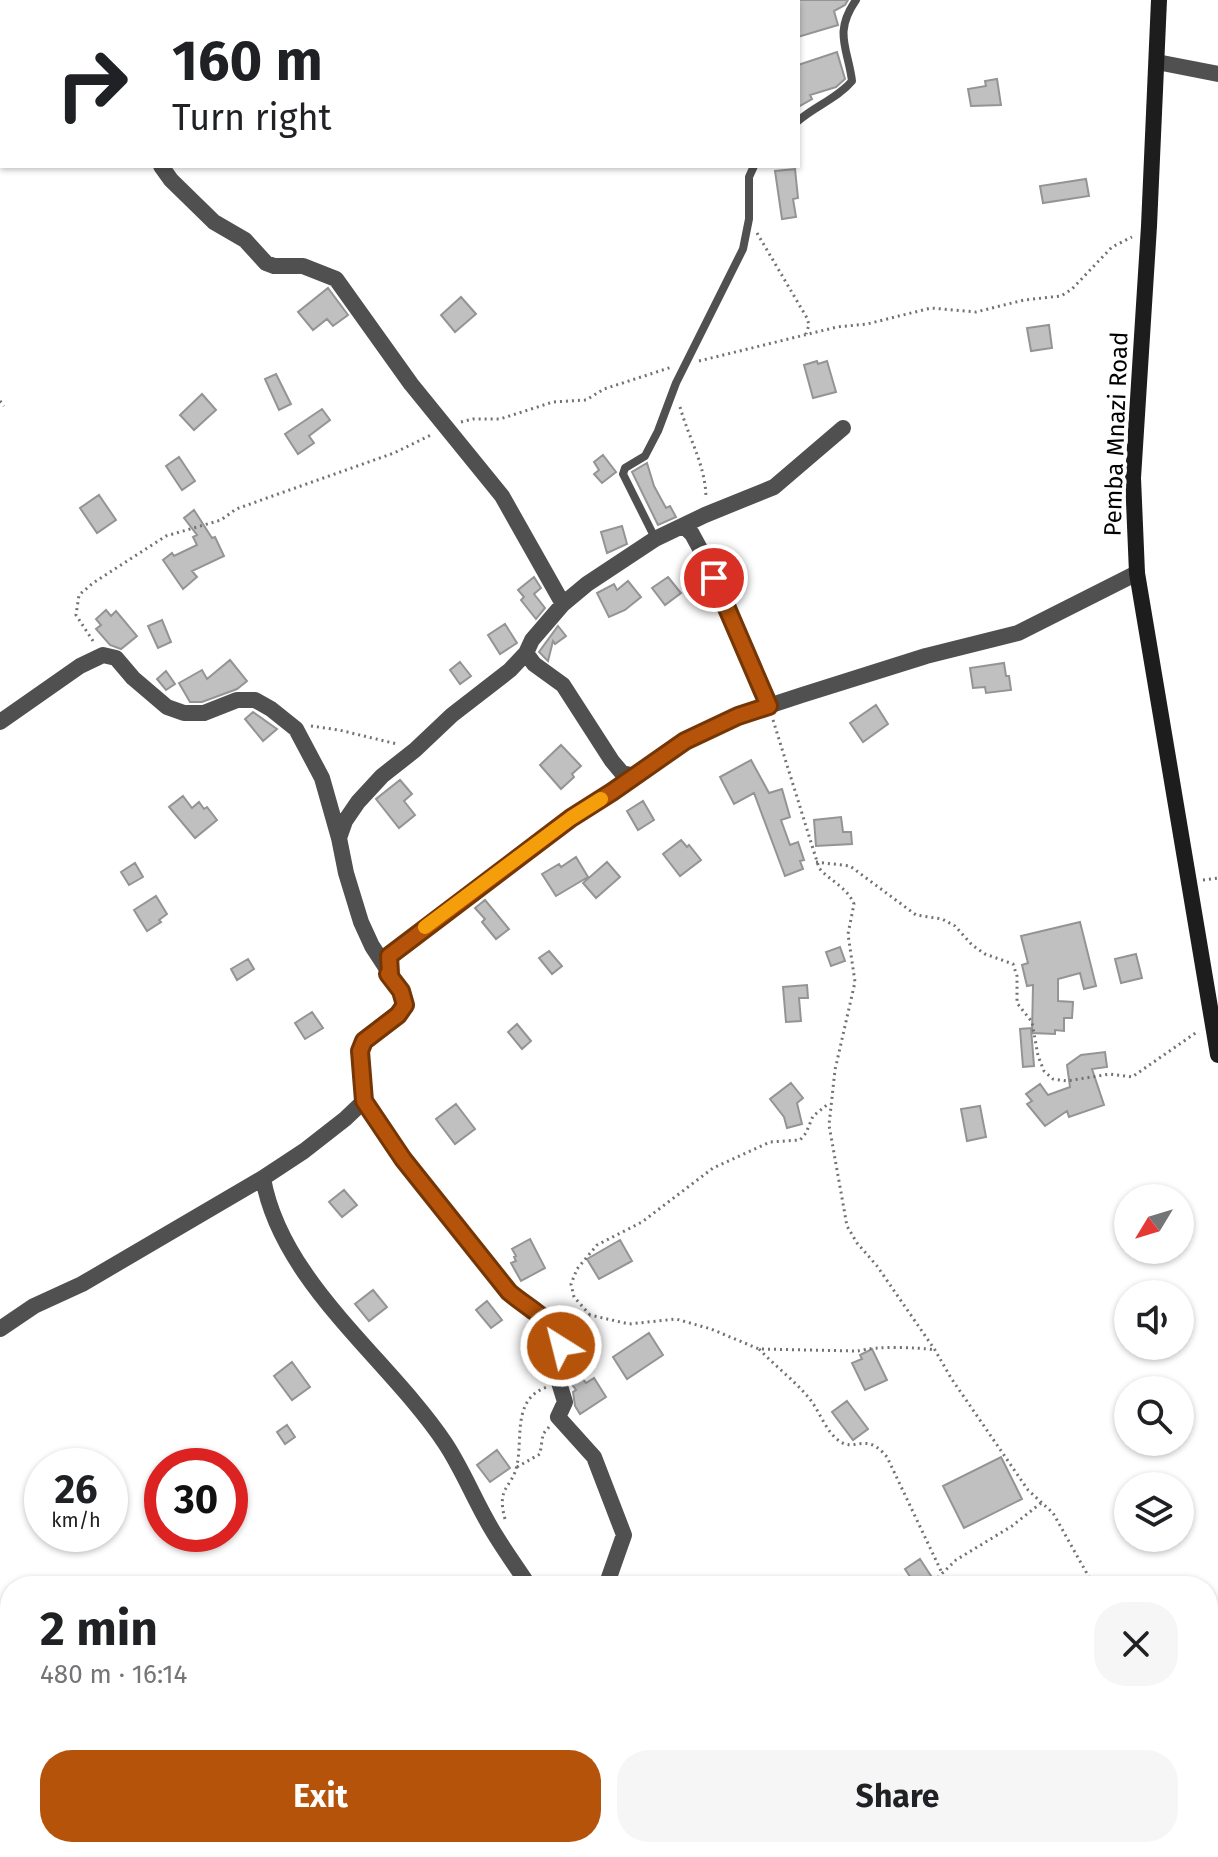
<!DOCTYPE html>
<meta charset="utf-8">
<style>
:root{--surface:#fff;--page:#f6f6f6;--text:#202124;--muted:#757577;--accent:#b45309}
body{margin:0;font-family:"Fira Sans",sans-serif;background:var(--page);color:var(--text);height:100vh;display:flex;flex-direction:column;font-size:30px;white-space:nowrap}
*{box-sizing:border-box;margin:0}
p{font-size:26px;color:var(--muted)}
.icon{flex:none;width:44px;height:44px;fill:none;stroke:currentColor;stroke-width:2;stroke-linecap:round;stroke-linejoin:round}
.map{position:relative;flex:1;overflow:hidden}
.details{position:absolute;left:0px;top:1576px;width:1218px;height:282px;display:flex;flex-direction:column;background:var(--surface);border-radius:32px 32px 0 0;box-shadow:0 2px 6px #0004}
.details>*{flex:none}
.guide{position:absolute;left:0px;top:0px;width:800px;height:168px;box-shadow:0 2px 6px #0004;background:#fff;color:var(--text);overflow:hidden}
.needle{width:52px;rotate:232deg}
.controls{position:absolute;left:1114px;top:1184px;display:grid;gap:16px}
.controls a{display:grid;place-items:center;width:80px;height:80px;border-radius:50%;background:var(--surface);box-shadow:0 2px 6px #0004;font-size:40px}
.speed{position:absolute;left:24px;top:1448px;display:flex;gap:16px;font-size:40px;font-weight:700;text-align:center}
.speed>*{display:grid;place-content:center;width:104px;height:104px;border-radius:50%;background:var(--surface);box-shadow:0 2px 6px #0004;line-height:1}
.speed small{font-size:20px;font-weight:400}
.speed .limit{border:12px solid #d22;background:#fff;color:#111}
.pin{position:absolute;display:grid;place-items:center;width:68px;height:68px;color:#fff;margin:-34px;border:4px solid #fff;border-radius:50%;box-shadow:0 2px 8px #0007}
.me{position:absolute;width:88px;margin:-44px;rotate:324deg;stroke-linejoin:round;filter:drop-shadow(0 0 6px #0008)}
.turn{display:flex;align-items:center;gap:28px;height:168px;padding:0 40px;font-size:36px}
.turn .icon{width:104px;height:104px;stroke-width:2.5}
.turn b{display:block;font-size:56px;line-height:68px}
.round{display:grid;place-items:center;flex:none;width:84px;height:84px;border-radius:32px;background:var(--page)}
.head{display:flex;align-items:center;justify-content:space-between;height:136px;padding:0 40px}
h1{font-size:48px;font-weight:700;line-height:60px}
.button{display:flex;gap:16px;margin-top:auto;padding:16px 40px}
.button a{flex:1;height:92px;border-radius:32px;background:var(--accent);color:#fff;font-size:32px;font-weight:700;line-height:92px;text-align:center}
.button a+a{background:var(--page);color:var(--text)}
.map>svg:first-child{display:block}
</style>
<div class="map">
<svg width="1218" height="1857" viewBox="0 0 1218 1857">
<rect width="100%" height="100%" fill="#fff"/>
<!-- building -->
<path fill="#c0c0c0" stroke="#949494" stroke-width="2" d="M798 0H848L845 5 834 11 838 25 798 37Z
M837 52 845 79 836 87 810 95 812 99 798 107V65Z
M997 79 1001 105 971 106 968 89 986 86 985 81Z
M795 169 798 198 793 199 796 217 782 219 775 171Z
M1086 179 1089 196 1043 203 1040 186Z
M328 288 348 315 333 326 327 319 313 330 298 312Z
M461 297 476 314 455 332 441 315Z
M1049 325 1052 348 1031 351 1027 328Z
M817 361 818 364 827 361 836 392 813 398 804 365Z
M276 374 291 404 279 410 265 379Z
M202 394 216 410 194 430 180 415Z
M322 409 330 420 309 436 314 443 298 454 285 434Z
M603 455 616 472 602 483 594 474 599 470 594 462Z
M179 457 195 481 182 490 166 466Z
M647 463 654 486 666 508 670 506 676 517 658 525 632 472Z
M99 495 116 520 97 533 80 508Z
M194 510 212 538 215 537 224 556 192 571 197 577 183 589 163 560 172 553 174 556 197 545 193 537 197 535 184 518Z
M622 526 627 544 607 553 601 532Z
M534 577 541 588 534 594 545 608 536 619 521 600 524 597 518 590Z
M668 577 681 593 665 605 652 588Z
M628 581 641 597 625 610 609 617 597 593 614 584 617 590Z
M106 610 111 616 116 611 137 636 121 649 110 645 96 629 101 625 96 619Z
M162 620 171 642 158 648 148 626Z
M505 624 517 643 500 654 488 635Z
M558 626 566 636 555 644 553 641 548 661 539 652Z
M230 660 247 681 237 689 202 702H190L179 683 202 670 207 679Z
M460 662 471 676 460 684 450 670Z
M1004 663 1006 676H1009L1011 690 986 693 985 687 973 688 970 668Z
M166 671 175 684 166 690 157 679Z
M876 705 888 724 863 742 850 723Z
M253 712 277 729 263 741 245 719Z
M561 745 581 766 572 774 574 777 561 789 540 765Z
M751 760 769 793 782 789 790 817 781 820 790 845 798 842 804 860 800 861 803 869 785 876 754 793 734 804 720 777Z
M400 780 412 794 404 801 415 815 399 828 376 799Z
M183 796 192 808 199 802 204 809 207 807 217 820 195 838 169 807Z
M643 801 654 820 638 830 627 811Z
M841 817 843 832H851L852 844 816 846 814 820Z
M681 840 687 847 689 845 701 860 680 876 663 854Z
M576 857 588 877 556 896 542 874 559 864 561 867Z
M607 862 620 877 596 898 583 883Z
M135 863 143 877 129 885 121 872Z
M156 896 167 914 159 920 161 922 147 931 134 910Z
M485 900 509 929 496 939 482 922 485 919 475 908Z
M1080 922 1096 986 1084 989 1080 973 1058 979V1001L1073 1002 1072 1018H1064V1031L1055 1030V1034L1032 1033 1033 985 1027 986 1022 965 1028 963 1021 936Z
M840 947 845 961 831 966 826 952Z
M549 951 562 966 552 974 539 958Z
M1136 954 1142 978 1121 983 1115 959Z
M248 959 254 969 237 980 231 969Z
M807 985 808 998H799L801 1021 786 1022 783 987Z
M312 1012 323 1028 305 1039 295 1023Z
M517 1024 531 1041 522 1049 508 1032Z
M1031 1028 1034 1066 1023 1067 1020 1029Z
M1105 1052 1107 1067 1092 1069 1104 1105 1069 1117 1067 1111 1045 1126 1027 1104 1032 1101 1026 1094 1040 1084 1048 1095 1070 1087 1067 1065 1081 1055Z
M791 1083 803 1098 797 1103 802 1124 787 1128 784 1117 770 1099Z
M456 1104 475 1129 455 1144 436 1119Z
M980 1106 986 1137 967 1141 961 1109Z
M344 1190 357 1205 342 1217 329 1202Z
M530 1239 545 1268 521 1281 511 1263 516 1261 514 1257 516 1256 512 1249Z
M620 1240 632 1261 599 1279 587 1259Z
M373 1290 387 1307 369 1321 355 1304Z
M487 1301 502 1320 491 1328 476 1310Z
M649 1333 663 1355 627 1379 613 1357Z
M872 1349 887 1380 865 1390 852 1363 862 1359 860 1355Z
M292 1362 310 1387 292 1400 274 1376Z
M581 1377 586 1383 594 1378 606 1397 580 1414 575 1406 573 1392 576 1390 571 1383Z
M847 1401 868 1429 853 1440 832 1412Z
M287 1425 295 1437 285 1444 277 1432Z
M497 1450 510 1468 490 1482 477 1465Z
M1001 1457 1022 1499 964 1528 943 1486Z
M920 1559 933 1579 922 1586H916L905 1569Z"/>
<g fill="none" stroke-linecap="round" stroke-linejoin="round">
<!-- path -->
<path stroke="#727272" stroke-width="3" stroke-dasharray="2 4" stroke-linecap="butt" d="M757 233 807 318 809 325 806 334
M699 361 837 327 867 324 931 308 976 312 1024 300 1061 296 1072 289 1112 247 1132 237
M0 401 4 406
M680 407C689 439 706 466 706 499
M461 422 473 419H500L553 402 586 400 604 389 672 367
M93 641 76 615 79 595 93 583 166 536 221 520 236 509 394 453 433 434
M773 720 819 868C830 881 847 887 854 904L848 934 855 982 835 1070 829 1125 847 1226 857 1243 877 1266 935 1350 951 1378 1028 1490 1053 1513 1094 1586
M311 726 339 730 397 744
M816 862 850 866 916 915 942 919 955 926 972 945 985 954 1013 964 1017 976V1003L1032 1022 1038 1056 1044 1071 1053 1079 1067 1081 1110 1074 1132 1077 1197 1032
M1203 880 1218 878
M590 1315 574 1297 571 1284 577 1269 597 1245 642 1222 713 1168 770 1142 800 1140 806 1133 813 1116 828 1104
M565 1319 590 1315 629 1324 676 1319 711 1329 759 1349 858 1351C876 1346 916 1347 935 1350
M759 1349C775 1366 794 1380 809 1398 819 1410 825 1430 838 1440 855 1454 865 1430 887 1457L942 1573
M517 1467 540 1454 543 1434 549 1427
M505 1519C496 1486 512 1489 517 1465 523 1437 512 1399 547 1387
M929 1586 956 1560 1012 1526 1041 1503
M0 1741 10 1744
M0 1826 10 1819
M1134 1848 1135 1857
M869 1857V1848"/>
<!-- service -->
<path stroke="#505050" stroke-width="8" d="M798 121C815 106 838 98 852 81 848 48 833 33 856 0
M655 538 623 474 625 468 645 456 658 431 676 383 743 249 749 219V177L754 166"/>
<!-- minor -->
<path stroke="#505050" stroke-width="16" d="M40 0 41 2
M1157 62 1218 74
M161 166 171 180 214 222 245 240 266 263 274 266H303L336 279 411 384 502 496 563 604
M684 526 692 534 704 556 769 706
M526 653 534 664 563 685 612 761 622 773 635 776
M0 722 80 666 103 655 116 658 133 678 167 707 184 713H204L237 700H255L271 709 296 729 322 778 339 838
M389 972 372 946 361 922 346 873 339 838 345 821 358 802 382 776 415 750 452 715 510 670 526 653 532 640 563 604 587 584 655 539 705 515 774 487 843 428
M364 1101 403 1159 509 1292 531 1311 549 1321 561 1346 557 1376 565 1402 558 1417 594 1457 624 1535 606 1586
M263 1178C281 1282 389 1359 445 1443 461 1467 472 1494 486 1519 498 1542 515 1564 529 1586
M0 1329 34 1306 82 1284 263 1178 304 1151 345 1119 364 1101C364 1085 359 1071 360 1056 361 1032 392 1023 405 1005L401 991 388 974H390L389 956 571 818 612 792 685 741 738 716 802 695 926 656 1018 633 1137 573
M1208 1733 1218 1731
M695 1848 700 1857
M1074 1857 1086 1848"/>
<!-- secondary -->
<path stroke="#1d1d1d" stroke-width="16" d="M1159 0 1149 226 1133 478 1137 573 1218 1055"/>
</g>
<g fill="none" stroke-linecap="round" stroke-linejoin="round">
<defs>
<path id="route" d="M561 1346C553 1318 530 1310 509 1292L403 1159 364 1101 360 1051 364 1041 398 1015 405 1005 401 991 388 974H390L389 956 571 818 612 792 685 741 738 716 769 706 714 578"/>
</defs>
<!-- route casing -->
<use href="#route" stroke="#753606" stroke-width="20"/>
<!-- route -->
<use href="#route" stroke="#b45309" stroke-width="14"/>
<!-- slow -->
<path stroke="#f59e0b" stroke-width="14" d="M425 927 571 818 601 799"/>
</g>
<g text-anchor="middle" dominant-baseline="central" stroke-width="8" stroke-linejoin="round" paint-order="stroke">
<!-- street labels -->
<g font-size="24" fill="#000" stroke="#fff">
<text transform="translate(1116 434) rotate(-88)">Pemba Mnazi Road</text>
</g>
</g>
</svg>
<div class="controls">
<a><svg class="needle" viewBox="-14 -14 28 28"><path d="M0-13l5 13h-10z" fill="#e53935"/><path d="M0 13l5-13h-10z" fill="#757577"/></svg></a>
<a><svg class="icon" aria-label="sound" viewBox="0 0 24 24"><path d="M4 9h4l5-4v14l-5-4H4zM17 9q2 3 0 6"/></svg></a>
<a><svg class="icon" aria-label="search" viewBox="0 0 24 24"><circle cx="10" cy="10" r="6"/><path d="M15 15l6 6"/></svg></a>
<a><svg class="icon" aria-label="layers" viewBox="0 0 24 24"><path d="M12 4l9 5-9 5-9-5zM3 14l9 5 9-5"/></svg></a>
</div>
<div class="speed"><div>26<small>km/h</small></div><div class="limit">30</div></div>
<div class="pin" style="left:714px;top:578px;background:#d93025"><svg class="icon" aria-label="arrive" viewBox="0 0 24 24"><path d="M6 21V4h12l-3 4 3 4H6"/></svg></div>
<svg class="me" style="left:561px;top:1346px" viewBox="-20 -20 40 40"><circle r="17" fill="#b45309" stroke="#fff" stroke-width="3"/><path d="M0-11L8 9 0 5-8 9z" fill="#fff"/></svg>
<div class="guide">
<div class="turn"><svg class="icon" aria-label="right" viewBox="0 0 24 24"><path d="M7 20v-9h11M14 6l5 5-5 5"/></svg><div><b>160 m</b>Turn right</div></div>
</div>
<section class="details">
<div class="head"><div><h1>2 min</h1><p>480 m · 16:14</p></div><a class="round"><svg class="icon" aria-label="close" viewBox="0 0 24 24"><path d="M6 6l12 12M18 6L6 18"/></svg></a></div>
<div class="button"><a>Exit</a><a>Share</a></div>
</section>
</div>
